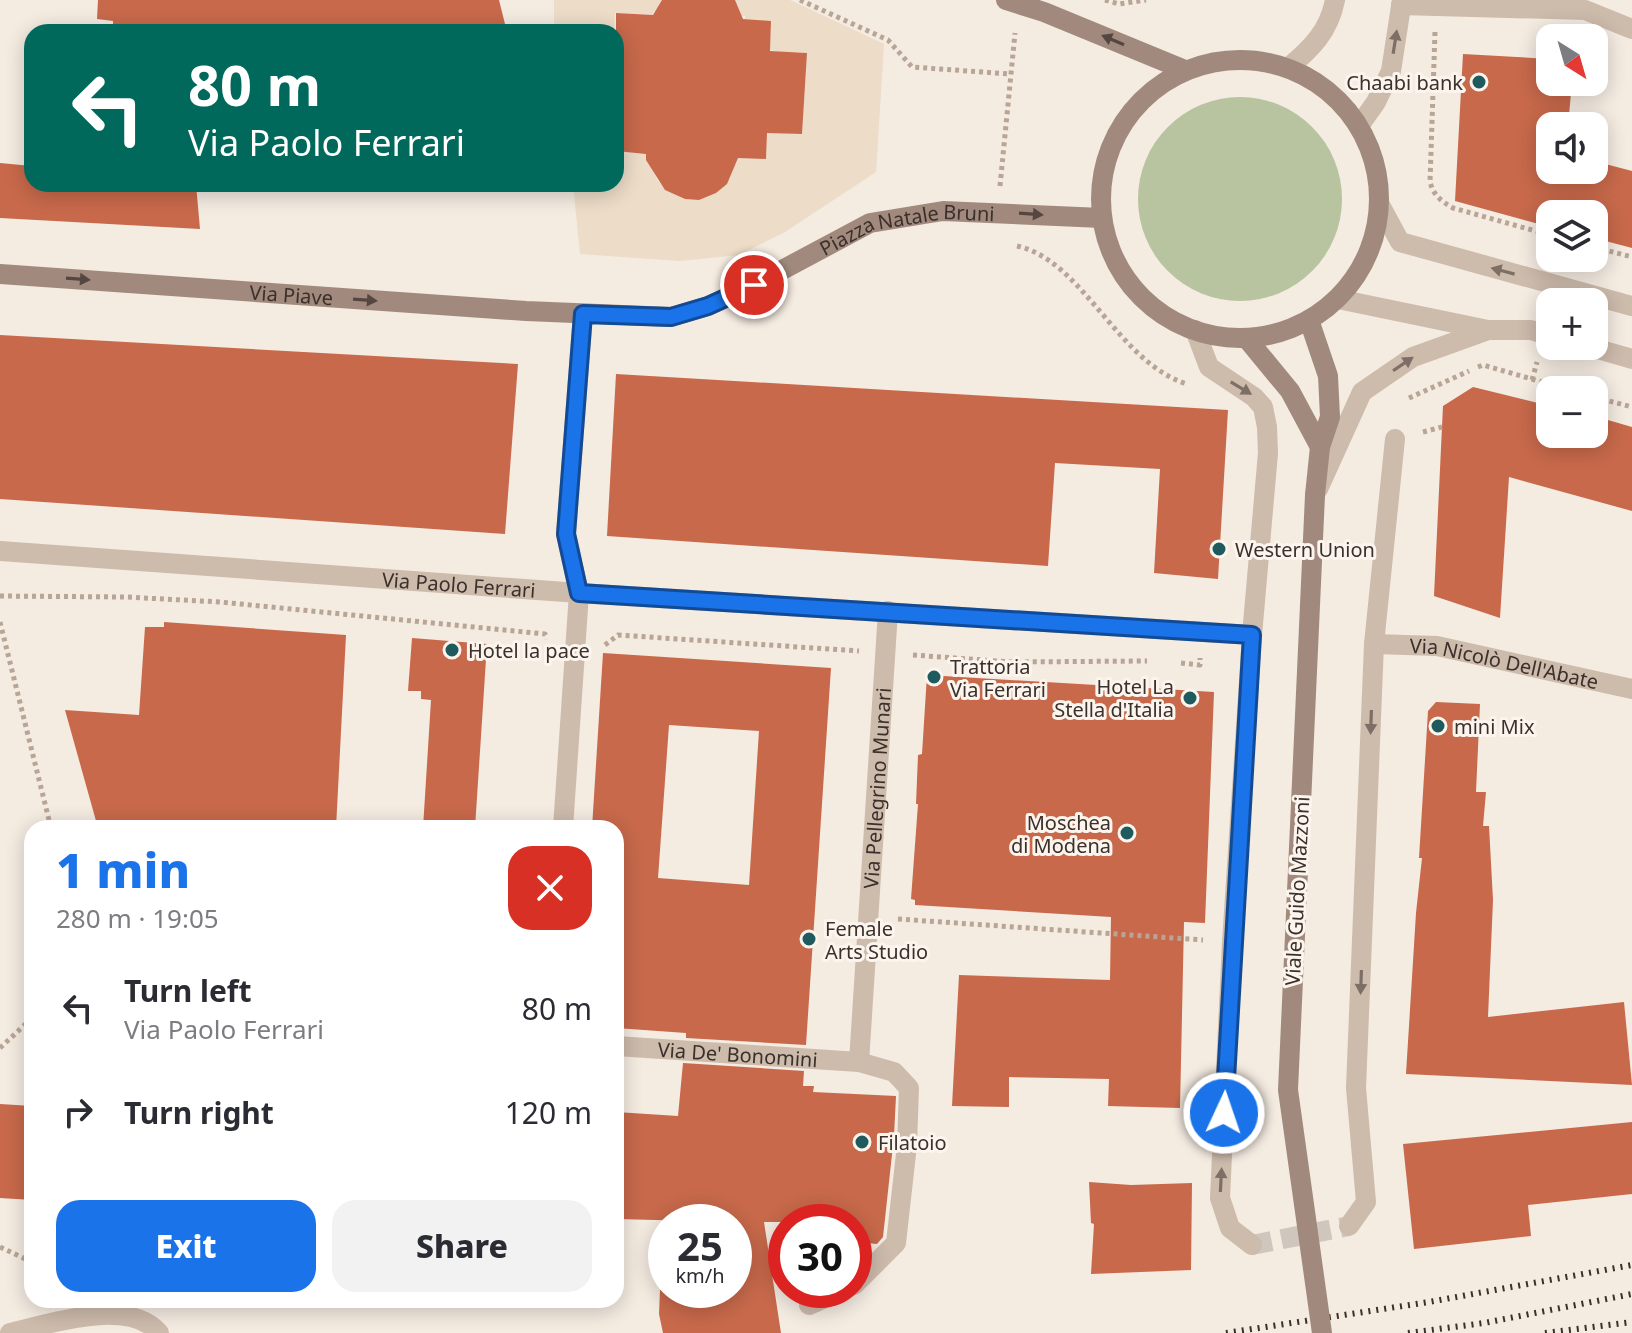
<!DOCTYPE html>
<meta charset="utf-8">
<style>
:root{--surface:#fff;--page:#f2f2f3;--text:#2b2b33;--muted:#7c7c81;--accent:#1a73e8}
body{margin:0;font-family:"Noto Sans",sans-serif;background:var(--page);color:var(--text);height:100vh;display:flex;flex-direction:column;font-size:30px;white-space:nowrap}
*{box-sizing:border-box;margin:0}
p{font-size:26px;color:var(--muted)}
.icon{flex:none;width:44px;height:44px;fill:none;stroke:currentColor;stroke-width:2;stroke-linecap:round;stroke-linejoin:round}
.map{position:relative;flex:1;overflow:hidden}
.drawer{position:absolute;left:24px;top:820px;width:600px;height:488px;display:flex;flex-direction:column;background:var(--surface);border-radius:24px;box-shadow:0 4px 20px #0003}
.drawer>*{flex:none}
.hud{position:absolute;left:24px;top:24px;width:600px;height:168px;border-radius:24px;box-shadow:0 4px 20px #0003;background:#00695c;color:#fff;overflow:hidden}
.needle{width:52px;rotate:143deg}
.fabs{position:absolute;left:1536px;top:24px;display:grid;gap:16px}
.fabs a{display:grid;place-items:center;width:72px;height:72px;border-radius:16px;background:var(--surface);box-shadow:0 4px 20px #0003;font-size:40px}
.speed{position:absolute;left:648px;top:1204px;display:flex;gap:16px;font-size:40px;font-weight:700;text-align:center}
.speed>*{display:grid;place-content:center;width:104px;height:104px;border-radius:50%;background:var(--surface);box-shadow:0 4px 20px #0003;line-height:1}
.speed small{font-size:20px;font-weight:400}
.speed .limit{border:12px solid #d22;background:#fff;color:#111}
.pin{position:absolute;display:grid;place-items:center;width:68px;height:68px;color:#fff;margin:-34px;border:4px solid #fff;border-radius:50%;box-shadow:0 2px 8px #0007}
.me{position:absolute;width:88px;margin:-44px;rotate:3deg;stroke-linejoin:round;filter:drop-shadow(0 0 6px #0008)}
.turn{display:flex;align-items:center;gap:28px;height:168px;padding:0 32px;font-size:36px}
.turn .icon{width:104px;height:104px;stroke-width:2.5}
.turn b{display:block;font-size:56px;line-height:68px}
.round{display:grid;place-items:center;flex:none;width:84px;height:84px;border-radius:24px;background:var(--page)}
.head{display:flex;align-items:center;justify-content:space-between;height:136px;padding:0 32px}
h1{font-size:48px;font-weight:800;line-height:60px;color:var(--accent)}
.action{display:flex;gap:16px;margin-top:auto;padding:16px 32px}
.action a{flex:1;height:92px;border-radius:24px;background:var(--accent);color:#fff;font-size:32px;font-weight:800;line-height:92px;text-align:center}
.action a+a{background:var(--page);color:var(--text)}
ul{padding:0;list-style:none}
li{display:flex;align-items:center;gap:24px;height:104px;padding:0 32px}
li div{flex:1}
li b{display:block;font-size:30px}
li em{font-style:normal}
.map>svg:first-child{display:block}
</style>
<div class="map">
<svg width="1632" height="1333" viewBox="0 0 1632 1333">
<rect width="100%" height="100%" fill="#f4ebe1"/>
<!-- green -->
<path fill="#b8c4a0" d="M1138 199a102 102 0 1 1 204 0a102 102 0 1 1-204 0Z"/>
<!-- plaza -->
<path fill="#ecdcc8" d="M554 0H662L659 11H654L653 15 615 13 614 32H554Z
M735 0H790L884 44 876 172 785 232 739 255 680 261 580 254 573 184H616V151L646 153 657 180 666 190 684 199 699 200 716 193 726 184 738 158 766 159 767 133 790 130 791 134H802L807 53 796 52 795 56 776 54V51L770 50 771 21 745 19V16H740Z"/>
<!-- building -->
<path fill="#c8694b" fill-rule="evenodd" d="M98 0H499L507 32H194L144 25 143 32H113V21L97 19Z
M662 0H735L743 19 771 21 770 51 807 53 802 134 767 133 766 159 738 158 727 184 716 193 699 200 685 199 665 190 646 160V154L616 151V13L653 15Z
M1463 54 1550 59V82H1572L1568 126H1550V170H1594V161L1632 171V248L1594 238V214H1550V227L1455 201Z
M0 163 32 166V184H196L200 229 0 218Z
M0 335 518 364 505 534 0 499Z
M616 374 1228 410 1218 579 1154 573 1160 469 1055 463 1048 566 607 536Z
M1473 387 1550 406V434H1594V416L1632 427V511L1509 477 1500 618 1434 596 1443 406Z
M164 622 346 635 336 828H98L65 710 139 715 145 627H164Z
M412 638 487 644 475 828H423L431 700 421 699V691H408Z
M603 653 831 668 806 1045 686 1038V1033L616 1028V828H592ZM669 725 759 731 749 885 658 878Z
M927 675 1214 692 1205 923 1184 922 1180 1108 1108 1106 1109 1079 1009 1077V1107L952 1106 959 975 1110 980 1111 917 915 905V900L911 899 918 804H916L918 755 922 754Z
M1436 702 1480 704 1476 792H1486L1483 826H1489L1493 900 1488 1017 1624 1002 1632 1085 1406 1074 1416 913 1422 858H1419L1428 711Z
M683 1063 804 1071 803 1086H814L813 1092 896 1096 894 1136 883 1237 877 1244 854 1242V1222H764L781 1333H663L659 1314 660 1290H734V1222L616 1219V1112L678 1116Z
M0 1104 32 1106V1200L0 1198Z
M1632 1122V1194L1528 1205 1531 1236 1414 1249 1403 1144Z
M1089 1182 1131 1185 1192 1183 1191 1270 1091 1274 1094 1224 1091 1223Z"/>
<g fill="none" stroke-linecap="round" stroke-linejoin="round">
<!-- minor-tunnel -->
<path stroke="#cfc6bd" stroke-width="20" stroke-dasharray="20 10" stroke-linecap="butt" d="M1252 1245 1349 1226"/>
<!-- path -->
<path stroke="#b9a596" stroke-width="5" stroke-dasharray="4 4" stroke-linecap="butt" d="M800 0 888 40 912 67 1010 74
M1105 0 1119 4 1146 0
M1435 32 1430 182C1434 196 1441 201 1453 208L1550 235
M1000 186 1015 33
M1017 246C1083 260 1118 363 1187 384
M1594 247 1632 257
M1478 367 1483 365 1570 390
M1532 380 1537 362
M1594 397 1632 407
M1409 398 1469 371
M1423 432 1442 427
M0 596 126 597 220 602 545 634 547 639
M0 622 51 828
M605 645 618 635 859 651
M913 655 1011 662 1147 661
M1181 663 1200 665V658
M898 919 1203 940
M0 1048 32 1018
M0 1247 32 1262"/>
<!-- service -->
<path stroke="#cdbbac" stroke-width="20" d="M854 1285 896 1243 907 1145 909 1088 894 1072 859 1062
M809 1305 843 1290
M10 1333C48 1324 129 1297 159 1333"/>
<!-- minor -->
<g stroke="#cdbbac" stroke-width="20">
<path d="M1401 5 1585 10 1632 29"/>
<path d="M1288 68C1312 48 1329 31 1335 0"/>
<path d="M1359 126 1376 102 1391 71 1402 0"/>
<path d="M1195 330 1209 367 1254 397 1263 407 1267 427 1268 453 1252 635 1232 942 1220 1198 1230 1228 1252 1245"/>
<path id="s1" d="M0 551 579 593 1252 635"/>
<path id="s2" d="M1374 644 1437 646 1632 689"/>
<path d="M563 828 579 593 566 534 583 314"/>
<path id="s3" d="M616 1046 859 1062 888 611"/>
<path d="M1349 1226 1366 1202 1356 1088 1374 644 1395 439"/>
</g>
<!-- tertiary -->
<path stroke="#cdbbac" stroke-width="20" d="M1380 205 1400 242 1632 306
M1338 299 1488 330H1531L1550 336
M1587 346 1632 359
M1318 489 1362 392 1413 357 1488 330"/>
<!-- secondary -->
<g stroke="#a18a7d" stroke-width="20">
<path d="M1006 0 1044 12 1185 70"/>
<circle cx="1240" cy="199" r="139"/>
<path id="s4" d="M0 274 526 311 671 317 708 306 754 285 870 223 943 211 1102 218"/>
<path d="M1309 320 1328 376 1330 417 1320 447 1315 495"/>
<path d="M1247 339 1290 391 1320 447"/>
</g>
<!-- rail -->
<path stroke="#3b302b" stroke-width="6" stroke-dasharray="2 6" stroke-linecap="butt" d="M1226 1333 1429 1302 1632 1265
M1408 1333 1484 1323 1632 1294
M1545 1333 1632 1322"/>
<!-- secondary-bridge -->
<path stroke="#a18a7d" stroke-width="20" d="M1315 495 1288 1090 1322 1333"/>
</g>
<!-- one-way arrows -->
<defs><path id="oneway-solid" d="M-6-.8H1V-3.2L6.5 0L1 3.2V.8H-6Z" transform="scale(2)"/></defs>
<g fill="#544640">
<use href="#oneway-solid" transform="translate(1113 40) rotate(-157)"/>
<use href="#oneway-solid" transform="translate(1031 214) rotate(4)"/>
<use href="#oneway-solid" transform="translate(78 279) rotate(4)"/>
<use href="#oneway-solid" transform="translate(365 300) rotate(4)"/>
</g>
<g fill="#7d6f65">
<use href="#oneway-solid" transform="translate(1395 42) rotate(-81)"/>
<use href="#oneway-solid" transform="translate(1503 271) rotate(-165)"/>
<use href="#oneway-solid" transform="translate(1403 364) rotate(-34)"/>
<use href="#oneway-solid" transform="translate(1241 388) rotate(31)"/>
<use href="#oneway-solid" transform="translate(1371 722) rotate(92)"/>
<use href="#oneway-solid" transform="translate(1361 982) rotate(92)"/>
<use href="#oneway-solid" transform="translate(1221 1180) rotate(-87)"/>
</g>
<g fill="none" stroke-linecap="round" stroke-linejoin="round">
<defs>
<path id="route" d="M754 285 708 306 671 317 583 314 566 534 579 593 1252 635 1224 1113"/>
</defs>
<!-- route casing -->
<use href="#route" stroke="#114b97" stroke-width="20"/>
<!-- route -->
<use href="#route" stroke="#1a73e8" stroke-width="14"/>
</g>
<!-- markers -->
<g fill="#1f5a5e" stroke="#fbf5ee" stroke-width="3">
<circle cx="1479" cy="82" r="8"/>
<circle cx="1219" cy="549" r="8"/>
<circle cx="452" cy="650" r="8"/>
<circle cx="934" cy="677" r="8"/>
<circle cx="1190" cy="698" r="8"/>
<circle cx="1438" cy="726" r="8"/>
<circle cx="1127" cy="833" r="8"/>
<circle cx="809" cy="939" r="8"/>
<circle cx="862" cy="1142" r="8"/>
</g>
<g text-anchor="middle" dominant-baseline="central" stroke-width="6" stroke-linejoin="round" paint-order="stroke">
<!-- poi labels -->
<g font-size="20" fill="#3b302b" stroke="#fbf5ee" text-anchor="start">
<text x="1463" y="82" text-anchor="end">Chaabi bank</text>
<text x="1235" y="549">Western Union</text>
<text x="468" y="650">Hotel la pace</text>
<text x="950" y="666">Trattoria<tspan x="950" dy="23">Via Ferrari</tspan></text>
<text x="1174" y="686" text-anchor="end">Hotel La<tspan x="1174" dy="23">Stella d'Italia</tspan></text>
<text x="1454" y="726">mini Mix</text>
<text x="1111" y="822" text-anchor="end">Moschea<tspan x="1111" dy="23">di Modena</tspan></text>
<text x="825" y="928">Female<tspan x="825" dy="23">Arts Studio</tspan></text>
<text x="878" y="1142">Filatoio</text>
</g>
<!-- street labels -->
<g font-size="20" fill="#3b302b" stroke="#fbf5ee">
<text stroke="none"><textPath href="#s4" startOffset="928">Piazza Natale Bruni</textPath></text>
<text stroke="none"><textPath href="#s4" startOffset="292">Via Piave</textPath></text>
<text stroke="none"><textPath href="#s1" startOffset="460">Via Paolo Ferrari</textPath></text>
<text stroke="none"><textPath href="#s2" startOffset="132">Via Nicolò Dell'Abate</textPath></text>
<text stroke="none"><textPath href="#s3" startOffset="518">Via Pellegrino Munari</textPath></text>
<text transform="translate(1297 891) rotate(-87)">Viale Guido Mazzoni</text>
<text stroke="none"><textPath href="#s3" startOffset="122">Via De' Bonomini</textPath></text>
</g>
</g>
</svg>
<div class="fabs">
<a><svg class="needle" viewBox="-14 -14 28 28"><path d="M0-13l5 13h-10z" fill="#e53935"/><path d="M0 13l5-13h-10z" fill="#7c7c81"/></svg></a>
<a><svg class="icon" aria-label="sound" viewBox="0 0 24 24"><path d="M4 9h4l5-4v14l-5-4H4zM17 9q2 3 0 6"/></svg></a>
<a><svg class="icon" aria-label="layers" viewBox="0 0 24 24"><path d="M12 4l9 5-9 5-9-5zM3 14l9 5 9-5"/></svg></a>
<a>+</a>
<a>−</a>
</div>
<div class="speed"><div>25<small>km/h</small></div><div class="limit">30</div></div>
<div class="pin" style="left:754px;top:285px;background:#d93025"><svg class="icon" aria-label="arrive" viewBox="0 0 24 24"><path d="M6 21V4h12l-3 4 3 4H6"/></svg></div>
<svg class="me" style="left:1224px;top:1113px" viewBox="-20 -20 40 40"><circle r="17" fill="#1a73e8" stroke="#fff" stroke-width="3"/><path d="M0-11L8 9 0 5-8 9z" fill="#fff"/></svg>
<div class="hud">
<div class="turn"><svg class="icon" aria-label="left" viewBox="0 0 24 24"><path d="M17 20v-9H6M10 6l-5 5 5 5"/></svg><div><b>80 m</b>Via Paolo Ferrari</div></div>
</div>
<section class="drawer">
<div class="head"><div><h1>1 min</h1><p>280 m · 19:05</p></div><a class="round" style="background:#d93025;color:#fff"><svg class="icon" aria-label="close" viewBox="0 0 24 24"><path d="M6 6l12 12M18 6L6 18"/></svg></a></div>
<ul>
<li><svg class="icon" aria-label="left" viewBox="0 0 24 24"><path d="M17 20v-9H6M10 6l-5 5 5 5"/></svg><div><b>Turn left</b><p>Via Paolo Ferrari</p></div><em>80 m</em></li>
<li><svg class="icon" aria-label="right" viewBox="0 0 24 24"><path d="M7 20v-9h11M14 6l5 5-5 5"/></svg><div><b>Turn right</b></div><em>120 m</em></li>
</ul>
<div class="action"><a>Exit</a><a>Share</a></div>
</section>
</div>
